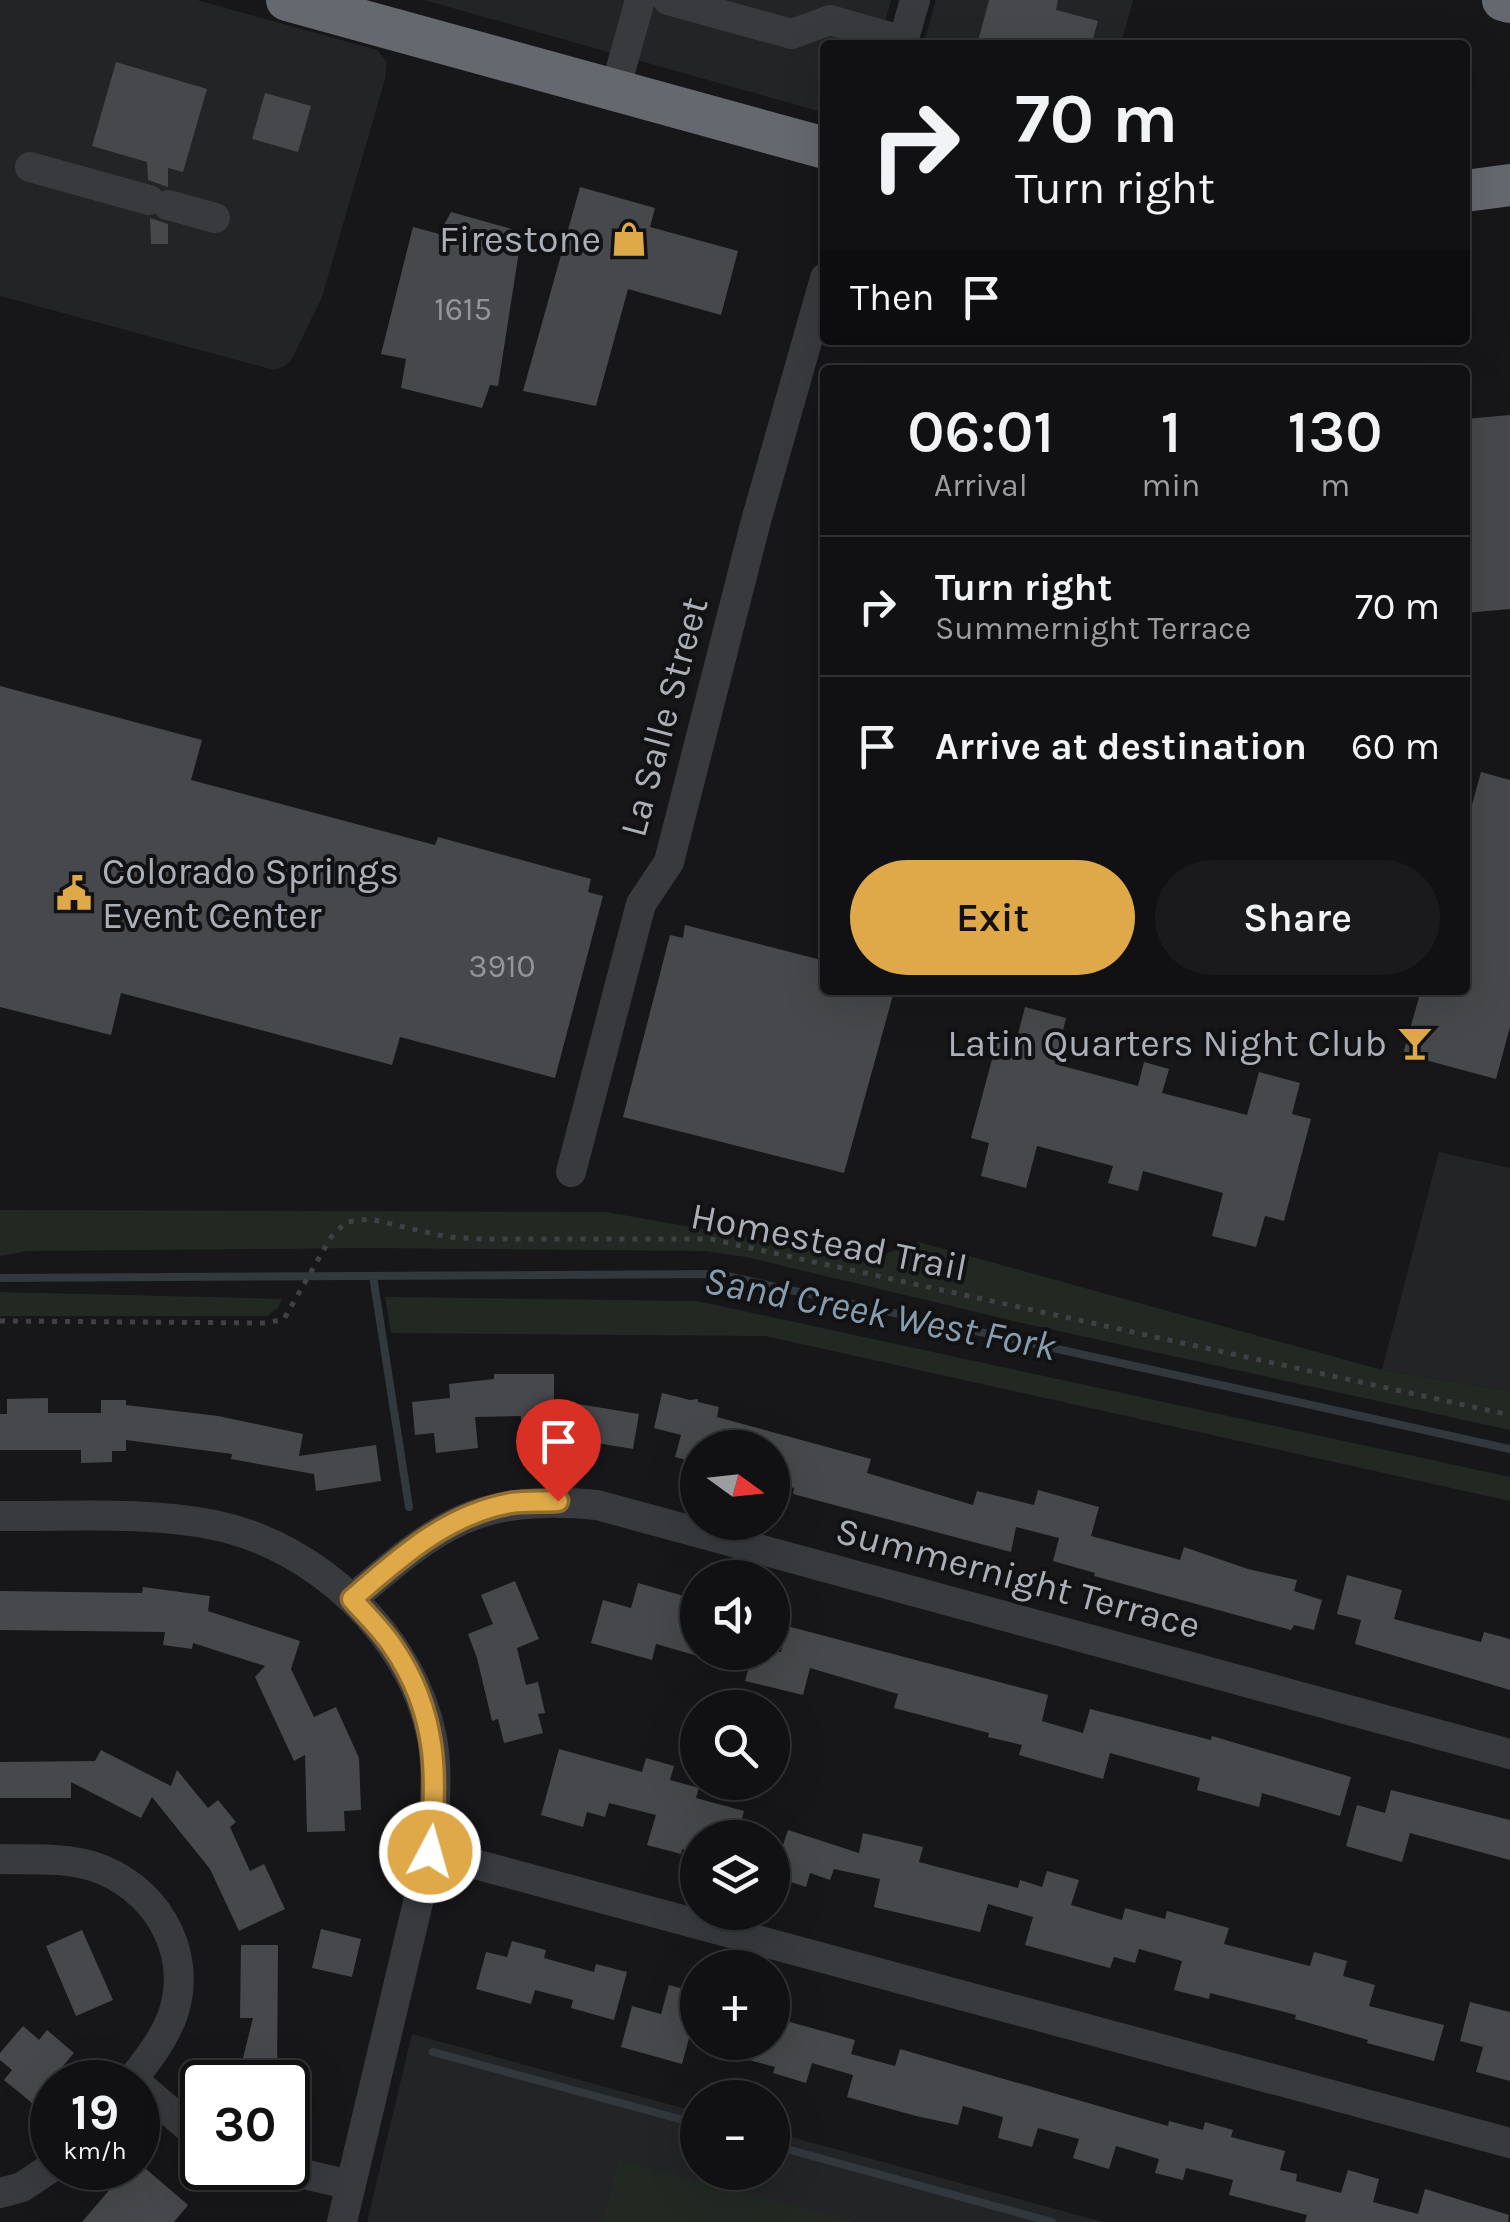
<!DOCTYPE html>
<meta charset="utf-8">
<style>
:root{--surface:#111113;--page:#1a1a1c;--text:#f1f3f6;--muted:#9c9da0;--line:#303133;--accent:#dfa94a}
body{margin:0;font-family:Karla,sans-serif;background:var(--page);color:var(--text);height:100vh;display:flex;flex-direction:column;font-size:38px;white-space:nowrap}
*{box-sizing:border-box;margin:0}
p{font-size:32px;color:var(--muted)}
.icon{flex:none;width:55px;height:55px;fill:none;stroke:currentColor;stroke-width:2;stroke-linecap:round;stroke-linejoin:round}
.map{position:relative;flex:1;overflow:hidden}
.sheet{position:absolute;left:820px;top:365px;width:650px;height:630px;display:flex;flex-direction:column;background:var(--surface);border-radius:10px;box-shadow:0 10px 40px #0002,0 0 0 2px var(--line)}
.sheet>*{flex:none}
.banner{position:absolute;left:820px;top:40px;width:650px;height:305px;border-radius:10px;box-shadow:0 10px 40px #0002,0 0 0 2px var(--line);background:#111113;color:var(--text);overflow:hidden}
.needle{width:65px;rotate:105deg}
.buttons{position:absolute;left:680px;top:1430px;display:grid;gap:20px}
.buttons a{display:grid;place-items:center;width:110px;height:110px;border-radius:50%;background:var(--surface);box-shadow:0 10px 40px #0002,0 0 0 2px var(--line);font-size:50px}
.speed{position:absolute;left:30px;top:2060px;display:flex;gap:20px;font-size:50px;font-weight:700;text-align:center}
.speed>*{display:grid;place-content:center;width:130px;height:130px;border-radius:50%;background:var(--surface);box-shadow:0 10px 40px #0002,0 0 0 2px var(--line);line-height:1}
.speed small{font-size:25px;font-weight:400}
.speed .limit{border:5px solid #111;border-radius:15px;background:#fff;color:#111}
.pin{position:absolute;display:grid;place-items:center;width:85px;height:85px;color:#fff;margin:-102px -42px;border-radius:50% 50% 50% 0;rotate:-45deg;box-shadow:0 0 10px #0007}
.pin .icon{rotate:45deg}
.me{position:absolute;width:110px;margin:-55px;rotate:6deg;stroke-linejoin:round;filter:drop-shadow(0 0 8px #0008)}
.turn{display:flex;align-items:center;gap:35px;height:210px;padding:0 30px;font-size:45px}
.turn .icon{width:130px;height:130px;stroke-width:2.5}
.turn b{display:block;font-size:70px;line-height:85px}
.then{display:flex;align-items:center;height:95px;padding:0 30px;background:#0003;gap:20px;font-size:38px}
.eta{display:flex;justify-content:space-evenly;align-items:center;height:170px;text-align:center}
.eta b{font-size:60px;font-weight:600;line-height:70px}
.button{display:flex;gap:20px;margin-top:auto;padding:20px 30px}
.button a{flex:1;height:115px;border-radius:60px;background:var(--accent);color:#111;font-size:40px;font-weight:600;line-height:115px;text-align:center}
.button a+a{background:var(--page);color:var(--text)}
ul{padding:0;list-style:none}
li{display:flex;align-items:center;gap:30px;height:140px;padding:0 30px;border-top:2px solid var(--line)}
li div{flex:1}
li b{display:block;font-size:38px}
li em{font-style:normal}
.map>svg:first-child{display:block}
</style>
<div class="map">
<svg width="1510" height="2222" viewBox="0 0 1510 2222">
<rect width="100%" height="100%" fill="#171719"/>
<!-- built -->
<path fill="#232426" d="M0 0H197L377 50 387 62 385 79 322 297 292 359 285 366 274 370 0 296Z
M424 0H891L879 45H825V113Z
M936 0H1133L1121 45H923Z
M1439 1152 1510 1168V1391L1382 1370Z
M412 2034 697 2112 698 2172H772L773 2132 1103 2222H367Z"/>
<!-- green -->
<path fill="#222923" d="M0 1210 606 1212 871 1259 918 1242 1382 1370 1510 1391V1430L1022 1323 746 1257 704 1251 369 1248 27 1251 0 1256Z
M0 1292 282 1299 278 1308 267 1316H0Z
M385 1297 697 1301 1510 1477V1501L765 1336 391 1333Z
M619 2160 855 2222H603Z"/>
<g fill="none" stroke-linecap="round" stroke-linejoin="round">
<!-- stream -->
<path stroke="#31383e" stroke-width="8" d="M373 1276 409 1507
M0 1278 718 1274 1510 1449
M433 2052 698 2124
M772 2145 1052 2222"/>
</g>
<!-- building -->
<path fill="#46484b" d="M989 0H1058L1056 10 1098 21 1091 45H977Z
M116 62 207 89 183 172 168 168V187L148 180 147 162 92 146Z
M265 93 311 106 298 152 252 139Z
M580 187 655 208 650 227 738 251 721 315 628 289 596 406 523 391Z
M451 212 522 232 498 386 490 385 482 408 401 388 406 359 381 354 413 227 439 234Z
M150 218 168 224V244H151Z
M1510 415V609L1465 613V419Z
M0 686 202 740 191 780 435 845 438 837 591 879 588 892 603 896 555 1078 400 1037 392 1065 121 993 111 1035 0 1007Z
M1481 772 1510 780V1027L1496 1079 1403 1054 1421 990H1465V830Z
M685 925 825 961V990H883L882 993 893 995 844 1173 623 1117 670 935 683 938Z
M1025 1007 1066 1018 1055 1064 1138 1086 1144 1062 1169 1069 1162 1093 1247 1115 1259 1072 1300 1083 1292 1114 1311 1119 1284 1221 1265 1216 1256 1247 1212 1236 1223 1193 1143 1171 1138 1191 1108 1183 1113 1166 1037 1146 1026 1188 981 1176 989 1143 971 1138 998 1037 1016 1042Z
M494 1374H554V1400L639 1414 633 1449 566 1438H521V1416L475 1417 478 1448 436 1453 434 1433 415 1435 412 1402 450 1398 449 1384 494 1379Z
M662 1393 690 1400 698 1399V1402L719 1407 717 1417 871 1459 867 1473 973 1505 977 1491 1034 1505 1038 1490 1099 1507 1091 1536 1180 1560 1184 1547 1248 1569 1297 1580 1294 1591 1322 1600 1314 1630 1294 1625 1291 1630 1094 1576 1095 1573 1053 1561 1059 1538 1016 1527 1011 1552 793 1494 794 1488 772 1482V1448H698V1463L675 1457 681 1435 654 1428Z
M48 1398V1413H101V1400H126V1405L218 1416 303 1434 299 1456 376 1445 381 1481 316 1491 314 1474 231 1459 232 1454 126 1440V1451H112V1462L81 1463V1450H0V1414H7V1399Z
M1347 1575 1402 1590 1394 1619 1481 1642 1484 1632 1510 1639V1690L1355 1644 1361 1620 1337 1614Z
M515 1581 539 1639 517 1648 526 1685 538 1682 545 1713 538 1714 543 1733 504 1743 498 1719 492 1721 477 1658 468 1634 493 1624 481 1595Z
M638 1583 698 1600V1656L656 1644 652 1660 591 1643 603 1600 631 1608Z
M143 1587 210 1596 208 1611 300 1641 291 1669 314 1717 336 1707 359 1758 361 1810 344 1811 345 1831 307 1832 305 1755 294 1761 255 1677 265 1666 193 1643 192 1649 163 1645 165 1632 0 1630V1591L142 1593Z
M787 1626 1048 1695 1042 1721 1083 1733 1090 1709 1211 1740 1212 1736 1351 1777 1340 1816 1262 1793 1259 1807 1197 1790 1200 1778 1110 1753 1103 1779 1019 1755 1022 1745 988 1737 989 1733 894 1708 898 1694 810 1668 803 1695 745 1681 748 1670 710 1659V1652H781Z
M559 1749 642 1772 646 1758 674 1766 670 1780 699 1788 696 1798 744 1811 737 1838H698V1854L682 1849 681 1854 647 1845 656 1815 609 1803 605 1817 587 1812 583 1827 541 1815Z
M101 1750 171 1786 177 1770 208 1808 218 1800 236 1822 230 1827 250 1871 264 1864 285 1909 239 1931 210 1869 152 1797 141 1818 71 1782V1798H0V1762L95 1761Z
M1391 1790 1510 1820V1860L1410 1833 1402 1862 1346 1846 1357 1805 1385 1813Z
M788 1830 859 1853 863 1833 923 1847 919 1862 1018 1888 1020 1880 1042 1887 1047 1871 1079 1880 1071 1905 1122 1920 1125 1908 1165 1919 1167 1911 1229 1928 1224 1944 1310 1966 1314 1952 1347 1961 1343 1976 1375 1985 1369 2006 1444 2025 1434 2061 1367 2043 1368 2040 1295 2019 1296 2015 1210 1993 1209 1999 1174 1990 1182 1961 1139 1949 1135 1963 1114 1957 1110 1968 1025 1945 1033 1917 988 1904 980 1932 874 1907 880 1879 834 1869 830 1880 810 1873 806 1887 773 1876Z
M321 1929 361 1939 352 1977 312 1968Z
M82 1930 113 2000 76 2016 46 1946Z
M512 1941 546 1950 544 1958 594 1972 596 1964 627 1972 614 2020 571 2008 573 2000 535 1990 531 2004 476 1989 486 1952 507 1957Z
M241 1945H278L277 2082H237L253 2018H240Z
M669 1985 698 1993V2005L682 2064 621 2047 632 2006 661 2014Z
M1470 2002 1510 2012V2081L1476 2072 1483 2047 1460 2041Z
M772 2017 855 2040 851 2054 895 2066 900 2049 1168 2126 1169 2121 1203 2130 1205 2122 1233 2130 1231 2137 1285 2151 1280 2170 1297 2174 1296 2181 1341 2193 1348 2170 1379 2179 1373 2202 1418 2214 1425 2189 1509 2215 1508 2222H1305L1307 2215 1229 2195 1233 2180 1186 2168 1183 2180 1155 2173 1159 2159 1116 2146 1109 2169 1073 2158 1079 2139 1038 2128 1032 2147 998 2138 1003 2117 963 2106 958 2125 916 2116 847 2097 853 2075 812 2063 806 2083 773 2073 775 2067 708 2049 709 2042H772Z
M23 2026 39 2040 47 2030 74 2053 32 2103 4 2080 12 2070 0 2060V2053Z
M138 2162 188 2205 174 2222H82L128 2168H138Z"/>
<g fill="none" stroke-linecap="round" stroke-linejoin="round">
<!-- path -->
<path stroke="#3f4145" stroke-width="5" stroke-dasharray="5 8" stroke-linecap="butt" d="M0 1321 267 1323 284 1319 331 1237 346 1222 370 1219 447 1237 481 1239H710L1510 1415"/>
<!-- minor -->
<path stroke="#393a3e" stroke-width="30" d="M668 0 792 34 830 20 904 41
M902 45 915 0
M615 90 640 0
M30 167 149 200
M168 205 215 218
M571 1172 641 904 669 862 756 521 825 278
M0 1516C70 1517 144 1511 214 1525 315 1545 412 1635 432 1738 439 1776 434 1814 430 1852L342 2222
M352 1599C440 1524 476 1494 597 1505L1510 1754
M430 1852 1510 2143
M0 1859C30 1860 63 1857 92 1866 153 1885 193 1948 174 2011 166 2037 147 2061 130 2082
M138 2084 202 2139
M277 2168 351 2185
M0 2193 22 2187 52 2167"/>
<!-- highway -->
<path stroke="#65686e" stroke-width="42" d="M287 0 825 148
M1503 0 1510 2
M1465 191 1510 185"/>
</g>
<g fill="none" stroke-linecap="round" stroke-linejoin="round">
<defs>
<path id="route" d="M430 1852C438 1777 438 1713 393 1647 382 1630 366 1615 352 1599 399 1558 447 1514 511 1503 526 1501 543 1502 558 1501"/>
</defs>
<!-- route casing -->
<use href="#route" stroke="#916e30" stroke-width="25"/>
<!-- route -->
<use href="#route" stroke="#dfa94a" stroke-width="18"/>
</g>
<!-- icons -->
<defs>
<symbol id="shop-bare" viewBox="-9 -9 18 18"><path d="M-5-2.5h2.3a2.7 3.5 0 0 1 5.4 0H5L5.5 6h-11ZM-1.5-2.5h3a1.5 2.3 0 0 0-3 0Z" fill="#dfa94a" stroke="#121214" stroke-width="2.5" paint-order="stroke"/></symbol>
<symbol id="civic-bare" viewBox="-9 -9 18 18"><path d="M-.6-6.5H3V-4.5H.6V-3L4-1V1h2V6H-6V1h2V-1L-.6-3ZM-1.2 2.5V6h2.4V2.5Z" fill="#dfa94a" stroke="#121214" stroke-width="2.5" paint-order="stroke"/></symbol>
<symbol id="bar-bare" viewBox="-9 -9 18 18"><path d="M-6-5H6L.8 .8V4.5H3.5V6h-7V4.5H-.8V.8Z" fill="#dfa94a" stroke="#121214" stroke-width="2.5" paint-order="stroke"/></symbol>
</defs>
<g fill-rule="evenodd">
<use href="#shop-bare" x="604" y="214" width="50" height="50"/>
<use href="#civic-bare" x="49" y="868" width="50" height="50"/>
<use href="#bar-bare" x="1390" y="1018" width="50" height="50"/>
</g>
<g text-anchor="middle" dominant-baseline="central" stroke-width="8" stroke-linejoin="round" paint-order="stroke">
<!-- number labels -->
<g font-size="32" fill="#92959c">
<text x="463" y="309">1615</text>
<text x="502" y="966">3910</text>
</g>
<!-- poi labels -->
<g font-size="38" fill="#abafb7" stroke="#121214" text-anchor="end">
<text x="601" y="239">Firestone</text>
<text x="102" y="871" text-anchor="start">Colorado Springs<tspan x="102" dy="44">Event Center</tspan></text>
<text x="1387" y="1043">Latin Quarters Night Club</text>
</g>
<!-- street labels -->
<g font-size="38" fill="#abafb7" stroke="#121214">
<text transform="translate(664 717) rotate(-75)">La Salle Street</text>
<text transform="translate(829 1242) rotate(11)">Homestead Trail</text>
<text transform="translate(1018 1578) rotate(15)">Summernight Terrace</text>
</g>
<!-- water labels -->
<g font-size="40" font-style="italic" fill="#869daf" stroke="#121214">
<text transform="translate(880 1313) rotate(11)">Sand Creek West Fork</text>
</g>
</g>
</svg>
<div class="buttons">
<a><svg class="needle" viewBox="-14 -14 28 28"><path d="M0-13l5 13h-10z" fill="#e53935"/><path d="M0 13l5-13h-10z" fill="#9c9da0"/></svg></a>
<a><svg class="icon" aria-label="sound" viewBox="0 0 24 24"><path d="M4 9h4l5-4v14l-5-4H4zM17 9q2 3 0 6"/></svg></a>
<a><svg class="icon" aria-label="search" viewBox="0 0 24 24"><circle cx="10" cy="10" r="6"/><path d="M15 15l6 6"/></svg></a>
<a><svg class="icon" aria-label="layers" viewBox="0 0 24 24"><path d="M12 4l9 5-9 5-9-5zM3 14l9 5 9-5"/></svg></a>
<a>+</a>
<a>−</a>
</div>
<div class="speed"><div>19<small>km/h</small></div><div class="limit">30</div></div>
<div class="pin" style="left:558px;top:1501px;background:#d93025"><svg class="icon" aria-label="arrive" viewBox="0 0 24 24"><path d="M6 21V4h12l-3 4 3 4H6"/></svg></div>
<svg class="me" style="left:430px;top:1852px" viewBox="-20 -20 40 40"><circle r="17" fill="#dfa94a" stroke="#fff" stroke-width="3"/><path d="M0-11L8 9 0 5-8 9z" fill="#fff"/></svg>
<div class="banner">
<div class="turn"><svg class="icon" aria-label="right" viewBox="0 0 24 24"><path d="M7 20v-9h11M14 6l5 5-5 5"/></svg><div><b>70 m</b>Turn right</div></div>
<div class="then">Then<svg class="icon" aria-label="arrive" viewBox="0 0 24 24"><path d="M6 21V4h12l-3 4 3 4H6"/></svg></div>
</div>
<section class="sheet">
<div class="eta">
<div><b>06:01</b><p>Arrival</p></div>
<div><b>1</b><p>min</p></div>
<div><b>130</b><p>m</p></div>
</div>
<ul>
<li><svg class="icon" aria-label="right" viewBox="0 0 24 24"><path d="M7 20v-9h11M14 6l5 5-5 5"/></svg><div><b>Turn right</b><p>Summernight Terrace</p></div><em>70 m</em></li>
<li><svg class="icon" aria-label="arrive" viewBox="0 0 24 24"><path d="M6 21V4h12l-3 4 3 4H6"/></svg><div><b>Arrive at destination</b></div><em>60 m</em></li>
</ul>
<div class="button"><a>Exit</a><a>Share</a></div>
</section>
</div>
